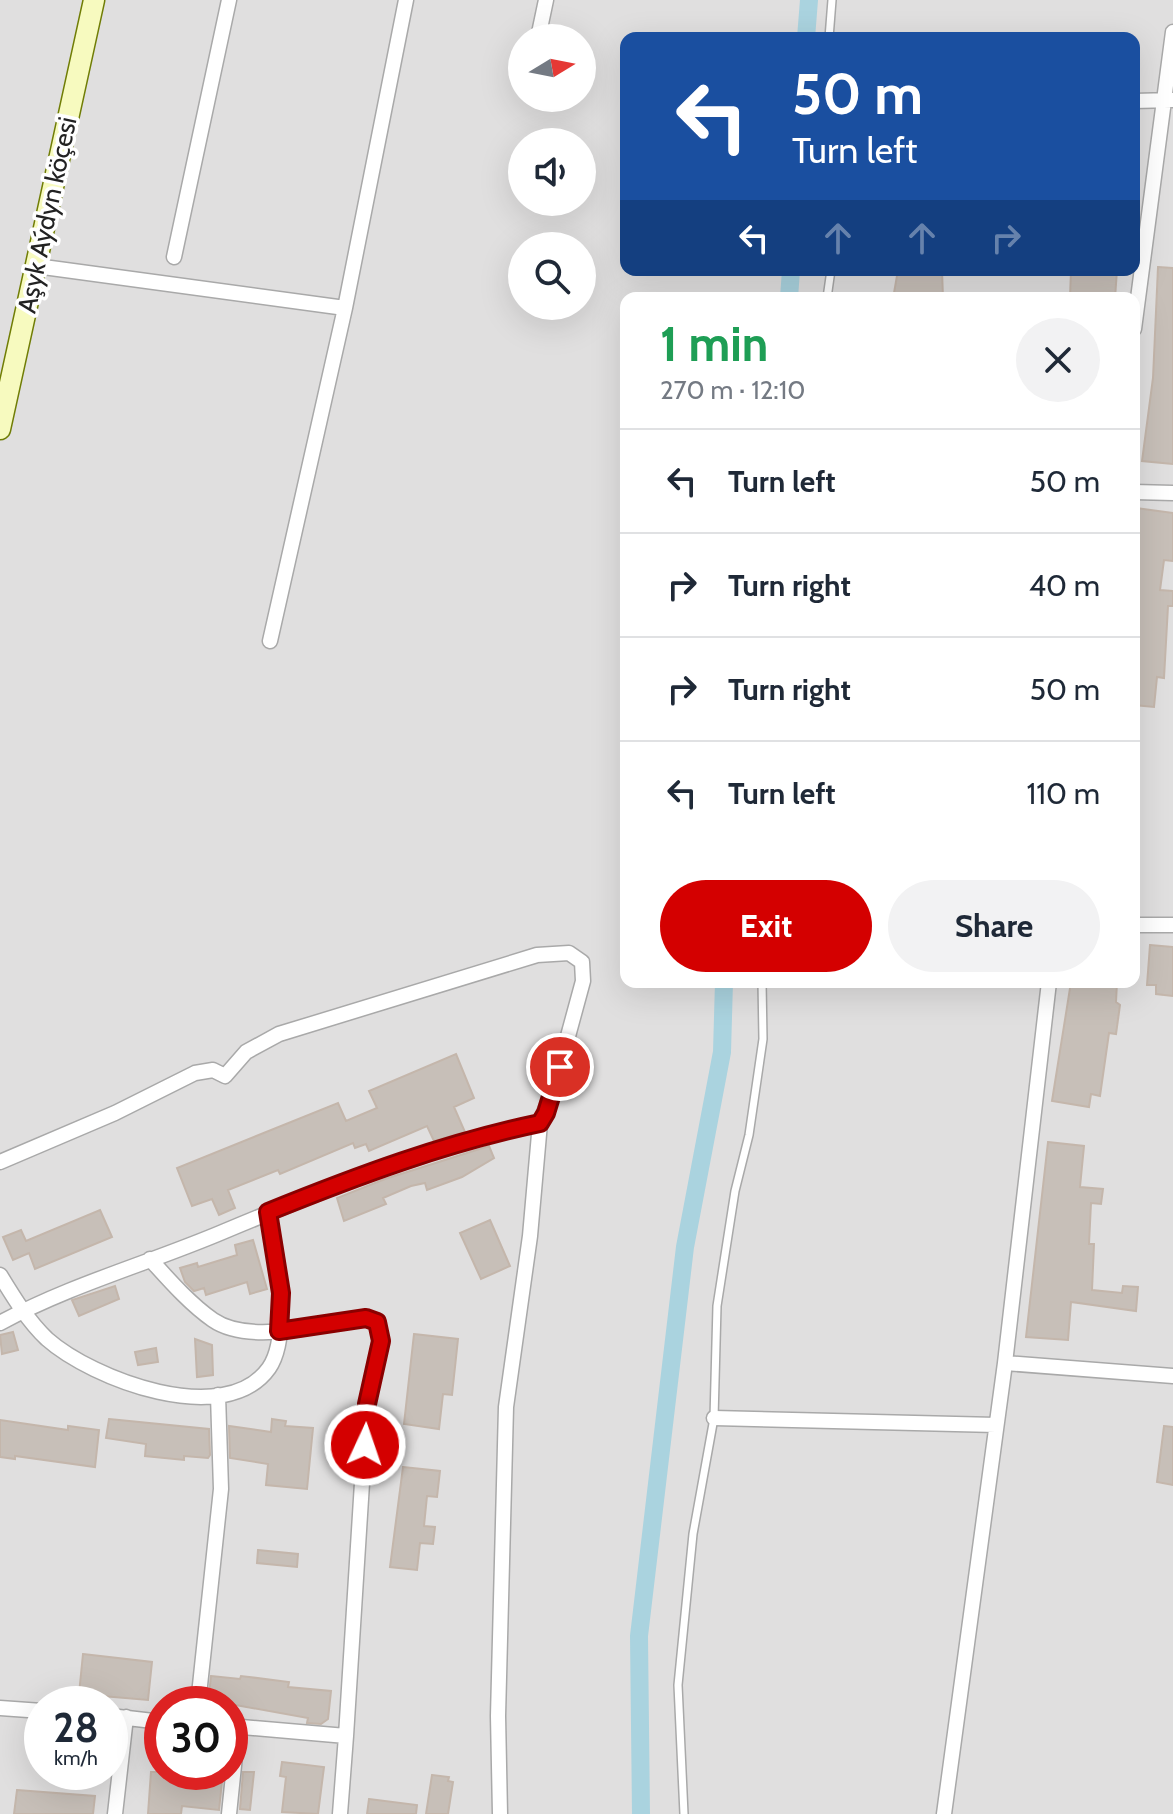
<!DOCTYPE html>
<meta charset="utf-8">
<style>
:root{--surface:#fff;--page:#f2f2f3;--text:#1f2937;--muted:#747a83;--line:#e0e1e3;--accent:#d40000}
body{margin:0;font-family:Cabin,sans-serif;background:var(--page);color:var(--text);height:100vh;display:flex;flex-direction:column;font-size:30px;white-space:nowrap}
*{box-sizing:border-box;margin:0}
p{font-size:26px;color:var(--muted)}
.icon{flex:none;width:44px;height:44px;fill:none;stroke:currentColor;stroke-width:2;stroke-linecap:round;stroke-linejoin:round}
.map{position:relative;flex:1;overflow:hidden}
.panel{position:absolute;left:620px;top:292px;width:520px;height:696px;display:flex;flex-direction:column;background:var(--surface);border-radius:16px;box-shadow:0 8px 32px #0002}
.panel>*{flex:none}
.banner{position:absolute;left:620px;top:32px;width:520px;height:244px;border-radius:16px;box-shadow:0 8px 32px #0002;background:#1a4fa0;color:#fff;overflow:hidden}
.needle{width:52px;rotate:80deg}
.tools{position:absolute;left:508px;top:24px;display:grid;gap:16px}
.tools a{display:grid;place-items:center;width:88px;height:88px;border-radius:50%;background:var(--surface);box-shadow:0 8px 32px #0002;font-size:40px}
.speed{position:absolute;left:24px;top:1686px;display:flex;gap:16px;font-size:40px;font-weight:700;text-align:center}
.speed>*{display:grid;place-content:center;width:104px;height:104px;border-radius:50%;background:var(--surface);box-shadow:0 8px 32px #0002;line-height:1}
.speed small{font-size:20px;font-weight:400}
.speed .limit{border:12px solid #d22;background:#fff;color:#111}
.pin{position:absolute;display:grid;place-items:center;width:68px;height:68px;color:#fff;margin:-34px;border:4px solid #fff;border-radius:50%;box-shadow:0 2px 8px #0007}
.me{position:absolute;width:88px;margin:-44px;rotate:3deg;stroke-linejoin:round;filter:drop-shadow(0 0 6px #0008)}
.turn{display:flex;align-items:center;gap:28px;height:168px;padding:0 40px;font-size:36px}
.turn .icon{width:104px;height:104px;stroke-width:2.5}
.turn b{display:block;font-size:56px;line-height:68px}
.lanes{display:flex;align-items:center;height:76px;padding:0 40px;background:#0003;justify-content:center;gap:40px;direction:ltr}
.lanes .off{opacity:.35}
.round{display:grid;place-items:center;flex:none;width:84px;height:84px;border-radius:42px;background:var(--page)}
.summary{display:flex;align-items:center;justify-content:space-between;height:136px;padding:0 40px}
h1{font-size:48px;font-weight:700;line-height:60px;color:#1e9e55}
.action{display:flex;gap:16px;margin-top:auto;padding:16px 40px}
.action a{flex:1;height:92px;border-radius:48px;background:var(--accent);color:#fff;font-size:32px;font-weight:700;line-height:92px;text-align:center}
.action a+a{background:var(--page);color:var(--text)}
ul{padding:0;list-style:none}
li{display:flex;align-items:center;gap:24px;height:104px;padding:0 40px;border-top:2px solid var(--line)}
li div{flex:1}
li b{display:block;font-size:30px}
li em{font-style:normal}
.map>svg:first-child{display:block}
</style>
<div class="map">
<svg width="1173" height="1814" viewBox="0 0 1173 1814">
<rect width="100%" height="100%" fill="#f2efe9"/>
<!-- residential -->
<path fill="#e0dfdf" fill-rule="evenodd" d="M0 0H1173V1814H0ZM522 38H582V98H522ZM626 38H1134V270H626ZM522 142H582V202H522ZM522 246H582V306H522ZM626 298H1134V982H626ZM42 1704H110V1772H42ZM162 1704H230V1772H162Z"/>
<g fill="none" stroke-linecap="round" stroke-linejoin="round">
<!-- canal -->
<path stroke="#aad3df" stroke-width="18" d="M806 38 809 0
M789 298 791 270
M641 1814 639 1636 685 1247 722 1052 724 982"/>
</g>
<!-- building -->
<path fill="#c7bfb8" stroke="#c4b6ab" stroke-width="2" d="M1158 267 1173 268V464L1142 461 1153 378Z
M898 270H942L943 298H899V293H894Z
M1071 270H1117L1115 298H1070Z
M1136 508 1173 513V561L1164 560 1160 590 1173 591V606H1168L1164 678 1157 677 1154 707 1134 705Z
M1150 945 1173 947V996L1156 994V985H1147Z
M1071 982H1117L1116 1002 1120 1005 1116 1034 1109 1033 1100 1096 1091 1094 1089 1107 1052 1101Z
M456 1054 474 1098 454 1107 465 1132 434 1141 427 1126 369 1151 366 1144 355 1148 353 1143 280 1174 278 1170 228 1190 235 1208 219 1215 212 1199 192 1206 177 1168 338 1103 346 1121 377 1108 369 1091Z
M1048 1142 1084 1146 1080 1187 1103 1189 1101 1204 1091 1203 1089 1244H1094L1092 1290 1122 1293 1123 1286 1138 1287 1136 1311 1071 1302 1068 1340 1026 1337Z
M489 1146 494 1158 462 1177 427 1190 425 1183 411 1186 383 1198 386 1204 344 1221 337 1198 385 1179Z
M100 1210 112 1237 35 1269 29 1253 13 1260 3 1237 21 1230 26 1241Z
M490 1220 510 1266 481 1279 460 1233Z
M253 1240 267 1289 250 1294 247 1282 206 1295 204 1288 194 1291 185 1282 180 1268 197 1263 198 1267 237 1255 235 1245Z
M115 1286 119 1299 79 1316 72 1300Z
M13 1332 18 1350 2 1354 0 1335Z
M414 1334 458 1339 452 1395 443 1394 439 1429 404 1424Z
M195 1339 212 1345 213 1375 197 1377Z
M156 1348 158 1362 138 1365 135 1352Z
M109 1419 209 1429 210 1455 208 1458 184 1456V1460L145 1456 146 1444 106 1438Z
M272 1419 286 1421 285 1426 313 1428 307 1489 266 1485 268 1464 230 1458 229 1426 271 1432Z
M0 1420 68 1430V1426L99 1430 95 1467 15 1456V1459L0 1457Z
M1164 1426 1173 1427V1485L1157 1482Z
M403 1467 440 1471 437 1497 427 1496 424 1526 435 1527 433 1544 420 1543 417 1570 390 1567Z
M258 1550 298 1554 297 1567 257 1563Z
M83 1654 152 1662 148 1700 79 1694Z
M211 1676 240 1679 241 1676 289 1682 288 1687 331 1691 328 1719 321 1724 307 1723 308 1718 230 1704H208Z
M282 1762 324 1767 318 1814 282 1812 286 1777 280 1776Z
M151 1772H223L219 1810 182 1806 181 1814H148Z
M243 1772H254L250 1810 240 1809Z
M432 1775 449 1777 448 1781 453 1782 448 1814H426Z
M17 1790 95 1796 93 1814H14Z
M369 1799 417 1805 416 1814H367Z"/>
<g fill="none" stroke-linecap="round" stroke-linejoin="round">
<defs>
<path id="lane" d="M829 38 832 0
M827 298 831 270
M684 1814 678 1685 693 1534 714 1418 717 1306 735 1191 749 1135 763 1039 762 982"/>
<path id="street" d="M538 38 546 0
M1134 101 1173 100
M174 257 229 0
M36 266 345 308
M1134 329 1173 32
M1134 492 1173 493
M270 641 345 308 406 0
M1134 925H1173
M0 1162 115 1113 195 1073 213 1070 225 1076 246 1052 279 1034 537 955 569 953 582 962 583 981 555 1084 540 1123 530 1236 506 1407 498 1716 500 1814
M150 1259C169 1280 190 1304 213 1320 251 1346 323 1323 366 1318L377 1322 381 1341 367 1404 346 1736
M0 1275C14 1298 28 1321 47 1339 92 1379 225 1430 269 1368 292 1335 276 1249 268 1212
M0 1323C72 1284 150 1263 225 1231 328 1188 430 1147 540 1123
M1005 1363 1173 1376
M714 1418 996 1425
M198 1704 221 1489 218 1395
M0 1708 42 1711
M110 1716 162 1722
M230 1726 346 1736 340 1814
M115 1814 126 1717
M229 1814 238 1727
M944 1814 1005 1363 1049 982"/>
<path id="secondary" d="M0 429 94 0"/>
</defs>
<!-- lane casing -->
<use href="#lane" stroke="#a9a9a9" stroke-width="10"/>
<!-- street casing -->
<use href="#street" stroke="#a9a9a9" stroke-width="17"/>
<!-- secondary casing -->
<use href="#secondary" stroke="#707d05" stroke-width="23"/>
<!-- lane -->
<use href="#lane" stroke="#fff" stroke-width="7"/>
<!-- street -->
<use href="#street" stroke="#fff" stroke-width="14"/>
<!-- secondary -->
<use href="#secondary" stroke="#f7fabf" stroke-width="20"/>
</g>
<g fill="none" stroke-linecap="round" stroke-linejoin="round">
<defs>
<path id="route" d="M365 1445 367 1404 381 1341 377 1322 366 1318 279 1331 281 1293 268 1212C357 1176 445 1143 540 1123L546 1113 560 1067"/>
</defs>
<!-- route casing -->
<use href="#route" stroke="#8a0000" stroke-width="20"/>
<!-- route -->
<use href="#route" stroke="#d40000" stroke-width="14"/>
</g>
<g text-anchor="middle" dominant-baseline="central" stroke-width="7" stroke-linejoin="round" paint-order="stroke">
<!-- street labels -->
<g font-size="26" fill="#222" stroke="#fff">
<text transform="translate(47 215) rotate(-78)">Aşyk Aýdyn köçesi</text>
</g>
</g>
</svg>
<div class="tools">
<a><svg class="needle" viewBox="-14 -14 28 28"><path d="M0-13l5 13h-10z" fill="#e53935"/><path d="M0 13l5-13h-10z" fill="#747a83"/></svg></a>
<a><svg class="icon" aria-label="sound" viewBox="0 0 24 24"><path d="M4 9h4l5-4v14l-5-4H4zM17 9q2 3 0 6"/></svg></a>
<a><svg class="icon" aria-label="search" viewBox="0 0 24 24"><circle cx="10" cy="10" r="6"/><path d="M15 15l6 6"/></svg></a>
</div>
<div class="speed"><div>28<small>km/h</small></div><div class="limit">30</div></div>
<div class="pin" style="left:560px;top:1067px;background:#d93025"><svg class="icon" aria-label="arrive" viewBox="0 0 24 24"><path d="M6 21V4h12l-3 4 3 4H6"/></svg></div>
<svg class="me" style="left:365px;top:1445px" viewBox="-20 -20 40 40"><circle r="17" fill="#d40000" stroke="#fff" stroke-width="3"/><path d="M0-11L8 9 0 5-8 9z" fill="#fff"/></svg>
<div class="banner">
<div class="turn"><svg class="icon" aria-label="left" viewBox="0 0 24 24"><path d="M17 20v-9H6M10 6l-5 5 5 5"/></svg><div><b>50 m</b>Turn left</div></div>
<div class="lanes"><svg class="icon" aria-label="left" viewBox="0 0 24 24"><path d="M17 20v-9H6M10 6l-5 5 5 5"/></svg><svg class="icon off" aria-label="ahead" viewBox="0 0 24 24"><path d="M12 20V5M6 11l6-6 6 6"/></svg><svg class="icon off" aria-label="ahead" viewBox="0 0 24 24"><path d="M12 20V5M6 11l6-6 6 6"/></svg><svg class="icon off" aria-label="right" viewBox="0 0 24 24"><path d="M7 20v-9h11M14 6l5 5-5 5"/></svg></div>
</div>
<section class="panel">
<div class="summary"><div><h1>1 min</h1><p>270 m · 12:10</p></div><a class="round"><svg class="icon" aria-label="close" viewBox="0 0 24 24"><path d="M6 6l12 12M18 6L6 18"/></svg></a></div>
<ul>
<li><svg class="icon" aria-label="left" viewBox="0 0 24 24"><path d="M17 20v-9H6M10 6l-5 5 5 5"/></svg><div><b>Turn left</b></div><em>50 m</em></li>
<li><svg class="icon" aria-label="right" viewBox="0 0 24 24"><path d="M7 20v-9h11M14 6l5 5-5 5"/></svg><div><b>Turn right</b></div><em>40 m</em></li>
<li><svg class="icon" aria-label="right" viewBox="0 0 24 24"><path d="M7 20v-9h11M14 6l5 5-5 5"/></svg><div><b>Turn right</b></div><em>50 m</em></li>
<li><svg class="icon" aria-label="left" viewBox="0 0 24 24"><path d="M17 20v-9H6M10 6l-5 5 5 5"/></svg><div><b>Turn left</b></div><em>110 m</em></li>
</ul>
<div class="action"><a>Exit</a><a>Share</a></div>
</section>
</div>
